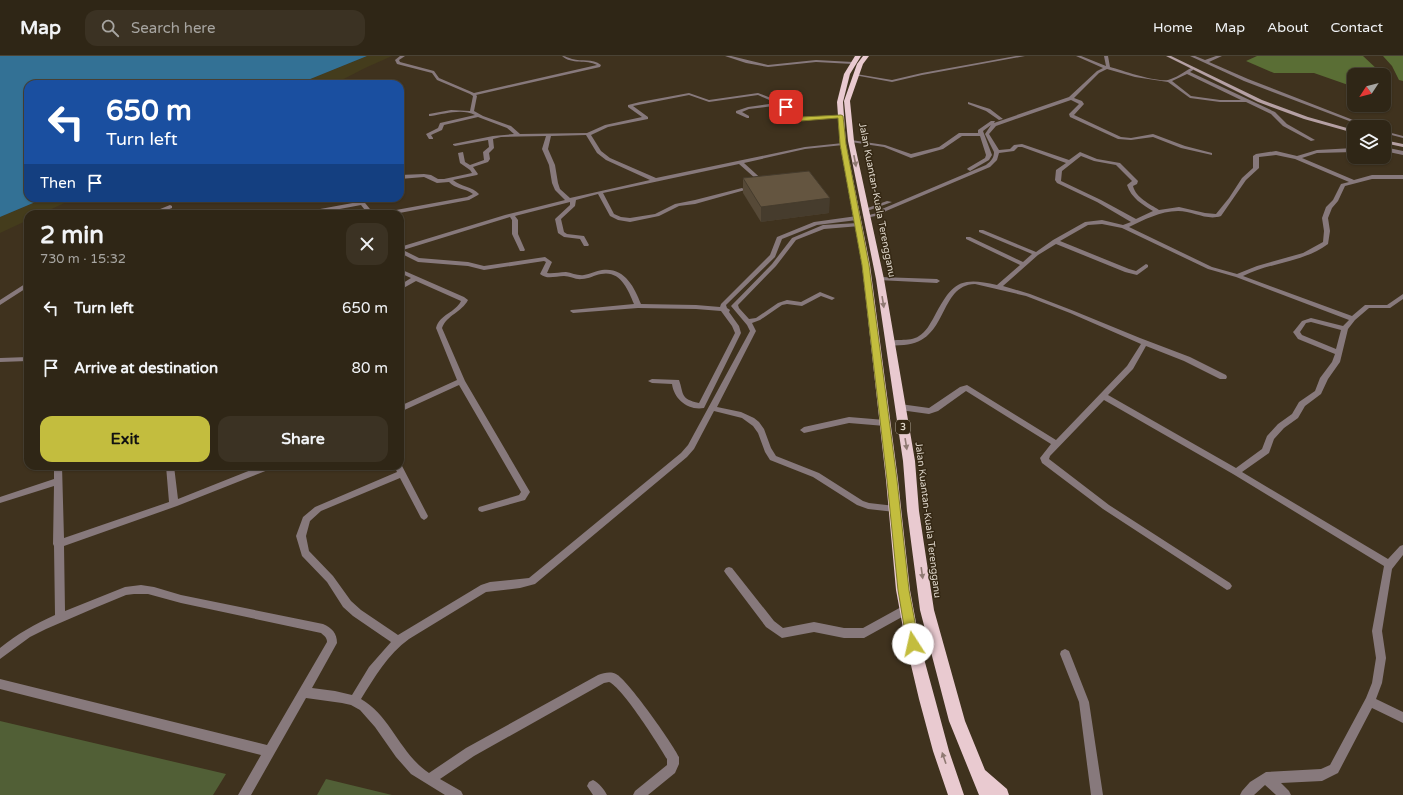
<!DOCTYPE html>
<meta charset="utf-8">
<style>
:root{--surface:#2f2616;--page:#3b3223;--text:#f1f3f6;--muted:#a7a5a1;--line:#4a4335;--accent:#c3bd3e}
body{margin:0;font-family:"Varela Round",sans-serif;background:var(--page);color:var(--text);height:100vh;display:flex;flex-direction:column;font-size:15px;white-space:nowrap}
*{box-sizing:border-box;margin:0}
p{font-size:13px;color:var(--muted)}
.icon{flex:none;width:22px;height:22px;fill:none;stroke:currentColor;stroke-width:2;stroke-linecap:round;stroke-linejoin:round}
.map{position:relative;flex:1;overflow:hidden}
.side{position:absolute;left:24px;top:154px;width:380px;height:260px;display:flex;flex-direction:column;background:var(--surface);border-radius:12px;box-shadow:0 1px 3px #0004,0 0 0 1px var(--line)}
.side>*{flex:none}
.guide{position:absolute;left:24px;top:24px;width:380px;height:122px;border-radius:12px;box-shadow:0 1px 3px #0004,0 0 0 1px var(--line);background:#1a4fa0;color:#fff;overflow:hidden}
.needle{width:26px;rotate:234deg}
.buttons{position:absolute;left:1347px;top:12px;display:grid;gap:8px}
.buttons a{display:grid;place-items:center;width:44px;height:44px;border-radius:8px;background:var(--surface);box-shadow:0 1px 3px #0004,0 0 0 1px var(--line);font-size:20px}
.pin{position:absolute;display:grid;place-items:center;width:34px;height:34px;color:#fff;margin:-17px;border-radius:8px;box-shadow:0 2px 6px #0006}
.me{position:absolute;width:44px;margin:-22px;rotate:350deg;stroke-linejoin:round;filter:drop-shadow(0 0 3px #0008)}
.turn{display:flex;align-items:center;gap:14px;height:84px;padding:0 16px;font-size:18px}
.turn .icon{width:52px;height:52px;stroke-width:2.5}
.turn b{display:block;font-size:28px;line-height:34px}
.then{display:flex;align-items:center;height:38px;padding:0 16px;background:#0003;gap:8px;font-size:15px}
.round{display:grid;place-items:center;flex:none;width:42px;height:42px;border-radius:12px;background:var(--page)}
.overview{display:flex;align-items:center;justify-content:space-between;height:68px;padding:0 16px}
h1{font-size:24px;font-weight:700;line-height:30px}
.cta{display:flex;gap:8px;margin-top:auto;padding:8px 16px}
.cta a{flex:1;height:46px;border-radius:12px;background:var(--accent);color:#111;font-size:16px;font-weight:700;line-height:46px;text-align:center}
.cta a+a{background:var(--page);color:var(--text)}
ul{padding:0;list-style:none}
li{display:flex;align-items:center;gap:12px;height:60px;padding:0 16px}
li div{flex:1}
li b{display:block;font-size:15px}
li em{font-style:normal}
header{display:flex;align-items:center;gap:24px;box-sizing:border-box;height:56px;padding:0 20px;background:var(--surface);border-bottom:1px solid var(--line)}
header strong{font-size:19px}
nav{display:flex;gap:22px;margin-inline-start:auto;font-size:14px}
.search{width:280px;height:36px;background:var(--page);display:flex;align-items:center;gap:10px;box-sizing:border-box;padding:0 14px;border-radius:12px;color:var(--muted);font-size:15px}
.map>svg:first-child{display:block}
</style>
<header>
<strong>Map</strong>
<div class="search"><svg class="icon" aria-label="search" viewBox="0 0 24 24"><circle cx="10" cy="10" r="6"/><path d="M15 15l6 6"/></svg>Search here</div>
<nav><a>Home</a><a>Map</a><a>About</a><a>Contact</a></nav>
</header>
<div class="map">
<svg width="1403" height="739" viewBox="0 0 1403 739">
<rect width="100%" height="100%" fill="#3f321e"/>
<!-- green -->
<path fill="#515f36" d="M0 665 226 718 213 739H0Z
M326 723 392 739H317Z"/>
<!-- forest -->
<path fill="#5a6e35" d="M1257 0H1363L1378 14 1376 19H1354V31L1314 17H1274L1246 5Z
M1383 0H1403V25L1399 24 1392 10Z"/>
<!-- sand -->
<path fill="#443c1c" d="M367 0H392L365 12 334 28H298Z
M45 142H75L41 158H28V164L0 177V161Z"/>
<!-- water -->
<path fill="#337195" d="M0 0H367L298 28H28V142H45L0 161Z"/>
<g fill="none" stroke-linecap="round" stroke-linejoin="round">
<!-- minor -->
<path fill="#87797c" fill-rule="evenodd" d="M400 0H405L399 4 400 6 434 15 439 22 474 37 597 9C586 3 572 9 562 0 566 0 568 2 572 3 582 6 592 2 601 9L600 11 476 39 477 40 474 55 483 60 511 70 520 78 587 77 605 69 642 61 628 51V49L640 46 689 37 709 44 758 37 784 47 797 60 801 62 841 59 843 60 841 61 800 64 793 62 781 49 749 53 742 56 749 60V62H747L736 57V55L748 51 776 47 758 39 709 46 689 39 633 50 648 61V63L608 71 591 79 601 95 610 102 656 122 805 91 843 87 845 88 843 89 805 93 744 107 766 127V129L764 130 739 108 603 137 614 158 621 161 630 162 655 158 675 148 695 144 742 132 745 134 695 148 679 150 659 160 630 166 618 164 610 160 598 138 576 144 575 150 561 163 564 176 567 178 584 180 589 189 588 190H584L580 183 564 181 558 177 555 163 570 149V146L515 160 518 164V178L525 194 524 195H520L512 178V164L510 161 403 194 419 202 468 206 484 210 545 201 552 206 547 217C553 218 559 216 566 216 572 217 578 220 584 219 590 218 596 215 602 214 624 211 634 230 641 248L696 249 720 251 721 248 770 199 777 181 814 166 857 160 860 162 857 164 817 169 782 183 775 201 726 249 727 252 730 254 729 256 739 270 741 277 704 352C688 355 674 343 672 328L652 327 648 325 652 323 679 324C684 338 680 343 699 347L735 277 732 270 721 255 696 253 638 252 573 257 570 255 571 254 634 248C628 233 620 214 601 218 594 219 589 223 582 223 576 224 570 220 564 220 555 220 547 224 540 218L546 206 544 205 484 214 468 210 418 206 400 197V191L505 159 565 144 555 134 552 127 549 109 542 93 546 80 501 81 493 83 494 92 489 97 490 103 488 106 473 111 478 118 477 119 453 124C461 131 472 130 479 138L478 139 469 144 394 158H382L385 156 467 141 473 138C465 132 455 133 449 126L437 127 424 121 400 123V119L424 118 431 119 438 123H444L472 117 470 114 460 107 458 97 463 96 465 106 470 109 484 104 483 96 489 91 488 84 455 90 453 89V88L493 80 514 78 507 72 478 61 444 69 442 74 431 79 433 82V83H429L426 78 438 72 440 67 475 59C462 52 444 58 431 60H429V58L451 54 470 55 473 40 470 38 437 24 432 17 397 8 395 4ZM586 79 597 97 606 104 650 124 570 142 560 133 558 127 555 109 548 93 551 80Z
M725 0H731L768 9 816 4 853 6 855 7 853 8 816 6 768 11 746 7Z
M1016 0H1025L922 19 892 26 854 19 856 18 892 24 922 17Z
M1076 0H1081L1106 10 1104 0H1108L1110 11C1124 15 1155 26 1168 24 1176 22 1184 16 1191 12H1193V14L1190 16 1275 56 1287 68 1315 84 1311 85 1283 70 1271 58 1246 46H1220L1190 42 1168 26 1135 21 1107 13 1099 17 1074 42 1082 45 1084 48 1074 59 1121 81 1131 82 1153 78 1185 90 1212 97V99L1181 92 1153 81 1131 84 1118 83 1070 61 1069 58 1079 48 1071 44 996 70 989 78 999 94 1010 93 1014 89 1022 88 1069 104 1080 96 1097 103 1120 107 1138 125 1137 128 1133 130C1136 142 1150 148 1159 154L1179 151 1205 157 1216 158 1229 142 1242 122 1253 112V100L1256 98 1276 95 1297 100 1317 94 1354 92V96L1317 97 1302 102 1354 124 1372 119H1403V123H1372L1345 130 1338 145 1332 152 1328 162 1330 175 1328 188C1302 207 1271 206 1243 220L1352 260 1365 249H1387L1403 238V243L1390 252H1369L1355 264 1348 273 1340 306 1328 323 1321 338 1305 350 1298 362 1284 372 1274 383 1269 397 1242 416 1388 503 1400 490 1403 489V499L1392 513 1382 575 1386 602 1382 627 1376 643 1403 656V667L1372 652 1338 717 1322 725 1281 727 1289 735 1291 739H1276L1265 729 1254 739H1240L1242 735 1250 726 1266 716 1321 713 1330 709 1366 642 1372 627 1376 602 1372 575 1384 510 1233 418 1104 344 1050 400 1049 403 1109 449 1230 527 1232 530 1230 533 1227 534 1103 453 1042 407 1040 402 1051 388 966 335 938 355 929 358 900 354 896 351 900 348 929 352 960 331 967 329 1056 384 1127 310 1141 288 1070 257 1026 240 975 228C938 229 949 286 904 289 898 289 891 291 886 287 893 281 909 287 919 280 926 276 930 268 934 261 952 228 958 220 997 229L1020 209 966 183V181H970L1023 206 1032 198 979 176V174H983L1036 196 1053 184 1085 166 1102 164 1123 169 1131 166 1097 146 1057 127 1055 124 1056 114 1066 107 1022 91H1018L1014 95 999 97 997 104 990 111 886 155 881 159 865 162V160L877 157 882 153 986 109C991 105 994 102 994 96L985 78 991 69 983 75 992 99 989 104 970 115 967 113 968 112 985 102 986 99 980 80H962L943 93 911 102 884 91 851 86 849 85 851 84 885 89 911 98 939 91 959 77H978V74L991 65H995L994 67 1069 41 1097 15 1103 12ZM1187 18 1241 44H1220L1191 40 1172 25ZM1276 99 1295 103 1349 126 1341 128 1333 144 1326 151 1322 162 1324 175 1323 186 1303 197 1257 210 1237 218 1212 211 1129 171C1144 164 1160 155 1178 155 1193 155 1207 165 1221 160L1246 124 1259 112V101ZM1081 100 1094 105 1116 109 1132 125 1127 129C1131 142 1143 149 1153 155L1136 163 1101 144 1061 125 1062 115ZM1102 168 1122 172 1208 213 1236 221 1349 264 1343 270 1311 262 1302 265 1294 275 1293 276 1298 283 1335 298 1332 306 1320 322 1315 335 1299 346 1292 358 1278 368 1267 380 1262 393 1236 412 1108 339 1133 313 1146 290 1184 305 1220 323H1226L1227 321 1226 319 1190 301 1140 282 1074 255 1030 238 1003 230 1038 199 1056 188 1125 216 1137 219 1148 211V209L1146 208 1136 215 1129 213 1060 185 1088 169ZM1311 266 1341 274 1336 293 1302 279 1300 276 1306 267Z
M1190 0H1195L1205 4 1216 0H1222L1209 6 1248 23 1371 71H1365L1244 25Z
M968 46 990 53 1003 63 999 64 986 55 968 48Z
M1384 75 1403 80V82L1384 77Z
M1384 91 1403 95V99L1384 95Z
M357 142H361L374 158H368L361 149 313 158H301L304 156 358 146 356 143Z
M887 145 892 146 867 155 862 154Z
M170 149 172 150V152L156 158H148Z
M858 167 861 169 860 170 824 173 796 184 776 210 738 249 739 252 749 263 756 262 778 247 787 244 801 246 820 236 835 242 832 244 821 240 802 250 787 248 782 249 760 264 752 267 756 275 717 351 741 356 754 362 759 366 764 373 771 392 776 400 819 417 863 445 869 447 895 450 898 451 899 453 898 455 895 456 868 453 857 449 813 421 770 404 765 396 758 377 753 370 742 362 714 355 694 393 687 401 535 528 520 532 486 536 409 583C388 598 374 622 361 643 391 660 400 698 429 717L466 692 598 619C604 617 610 615 616 618 627 623 673 688 679 701V708L675 717 648 739H633L635 735 667 709V703C658 688 622 631 609 626L604 627 474 700 440 723 461 735 463 739H445L411 718 396 701 375 671 360 654 351 649 342 647 306 642 251 739H238L261 699 0 633V623L267 689 327 586C327 581 324 580 321 577L181 547 148 538H134L126 539 97 551 46 573 30 581 0 603V592C17 578 35 568 55 559L54 490 53 488 54 430 0 447V441L54 423V410H62L64 482 169 446 166 410H174L178 443 261 410H274L273 412 177 450 64 490 65 555 125 531 141 529 154 531 181 539 323 568C332 572 337 577 337 587L312 632 335 635 352 639 369 611 391 586 353 560 343 551 327 526 302 500 296 480 303 461 315 451 397 416 394 410H400V408H401L428 460 427 462 424 464 421 462 400 422 321 455 310 465 306 480 309 495 333 520 351 545 361 554 398 579 481 529 490 526 529 522 681 397 688 389 750 275 747 269 731 250 772 208 792 182 823 169Z
M400 213 464 241 468 244C462 256 447 259 442 272L465 325 530 436 525 444 482 456 479 455 478 453 479 451 519 439 521 436 459 329 400 356V350L457 324 436 272C440 258 455 257 461 245L416 225 400 234V229L411 222 400 217Z
M880 221 937 223 940 225 937 227 878 224 877 223Z
M28 226V231L0 249V244Z
M28 301V305L0 306V302Z
M849 361 885 364 889 367 885 370 849 367 804 377 800 374 804 371Z
M729 511 732 512 774 565 783 572 814 566 844 572H863L903 550 907 549 911 550 912 553 911 556 864 582H844L814 576 782 582 766 571 726 518 724 515 726 512Z
M1065 593 1069 595 1089 646 1103 739H1091L1079 646 1060 598 1061 595Z
M593 724C599 727 604 733 607 739H593L587 730 589 726Z"/>
<!-- secondary -->
<path fill="#b5a0a4" fill-rule="evenodd" d="M1166 0H1171L1262 44 1308 61 1354 74V77L1304 63 1258 46Z
M1384 84 1403 88V91L1384 87Z"/>
<!-- trunk -->
<path fill="#e9cad0" fill-rule="evenodd" d="M855 0H861L850 18 843 46 846 88 870 209 898 424 910 534 920 588 935 643 949 695 964 739H948L933 695 919 643 906 588 896 534 886 424 862 209 840 88 837 46 844 18Z
M863 0H869L863 8 850 45 854 85 884 223 915 405 919 455 934 554 965 665 985 714 1007 733 1009 739H979L949 665 920 554 907 455 903 405 876 223 848 85 844 45 857 8Z"/>
</g>
<!-- wall -->
<path fill="#564937" d="M743 122 829 157 761 166 743 137Z"/>
<!-- shaded-wall -->
<path fill="#463c2d" d="M830 142 829 157 761 166V151Z"/>
<!-- building -->
<path fill="#645540" stroke="#463c2d" d="M809 115 830 142 761 151 743 122Z"/>
<!-- one-way arrows -->
<defs><path id="oneway-solid" d="M-6-.8H1V-3.2L6.5 0L1 3.2V.8H-6Z"/></defs>
<g fill="#8f7972">
<use href="#oneway-solid" transform="translate(855 105) rotate(79)"/>
<use href="#oneway-solid" transform="translate(883 246) rotate(81)"/>
<use href="#oneway-solid" transform="translate(906 388) rotate(81)"/>
<use href="#oneway-solid" transform="translate(922 517) rotate(82)"/>
<use href="#oneway-solid" transform="translate(944 702) rotate(-109)"/>
</g>
<!-- route -->
<path fill="#c3bd3e" stroke="#7f7b28" d="M784 50H788L797 60 801 61 841 59 843 60 846 88 869 209 897 424 909 534 919 588 917 592 913 593 909 592 907 588 898 534 887 424 862 209 840 88 838 62 800 65 794 62 784 52Z"/>
<g text-anchor="middle" dominant-baseline="central" stroke-width="3" stroke-linejoin="round" paint-order="stroke">
<!-- shield labels -->
<rect fill="#352814" stroke="#aaa092" stroke-width="1" x="896" y="364" width="14" height="14" rx="3"/>
<g font-size="9" font-weight="bold" fill="#dcd4c8">
<text x="903" y="371">3</text>
</g>
<!-- street labels -->
<g font-size="10" fill="#dcd4c8" stroke="#352814">
<text transform="translate(877 144) rotate(79)">Jalan Kuantan-Kuala Terengganu</text>
<text transform="translate(928 464) rotate(83)">Jalan Kuantan-Kuala Terengganu</text>
</g>
</g>
</svg>
<div class="buttons">
<a><svg class="needle" viewBox="-14 -14 28 28"><path d="M0-13l5 13h-10z" fill="#e53935"/><path d="M0 13l5-13h-10z" fill="#a7a5a1"/></svg></a>
<a><svg class="icon" aria-label="layers" viewBox="0 0 24 24"><path d="M12 4l9 5-9 5-9-5zM3 14l9 5 9-5"/></svg></a>
</div>
<div class="pin" style="left:786px;top:51px;background:#d93025"><svg class="icon" aria-label="arrive" viewBox="0 0 24 24"><path d="M6 21V4h12l-3 4 3 4H6"/></svg></div>
<svg class="me" style="left:913px;top:588px" viewBox="-20 -20 40 40"><circle r="19" fill="#fff"/><path d="M0-13L10 11 0 6-10 11z" fill="#c3bd3e"/></svg>
<div class="guide">
<div class="turn"><svg class="icon" aria-label="left" viewBox="0 0 24 24"><path d="M17 20v-9H6M10 6l-5 5 5 5"/></svg><div><b>650 m</b>Turn left</div></div>
<div class="then">Then<svg class="icon" aria-label="arrive" viewBox="0 0 24 24"><path d="M6 21V4h12l-3 4 3 4H6"/></svg></div>
</div>
<section class="side">
<div class="overview"><div><h1>2 min</h1><p>730 m · 15:32</p></div><a class="round"><svg class="icon" aria-label="close" viewBox="0 0 24 24"><path d="M6 6l12 12M18 6L6 18"/></svg></a></div>
<ul>
<li><svg class="icon" aria-label="left" viewBox="0 0 24 24"><path d="M17 20v-9H6M10 6l-5 5 5 5"/></svg><div><b>Turn left</b></div><em>650 m</em></li>
<li><svg class="icon" aria-label="arrive" viewBox="0 0 24 24"><path d="M6 21V4h12l-3 4 3 4H6"/></svg><div><b>Arrive at destination</b></div><em>80 m</em></li>
</ul>
<div class="cta"><a>Exit</a><a>Share</a></div>
</section>
</div>
